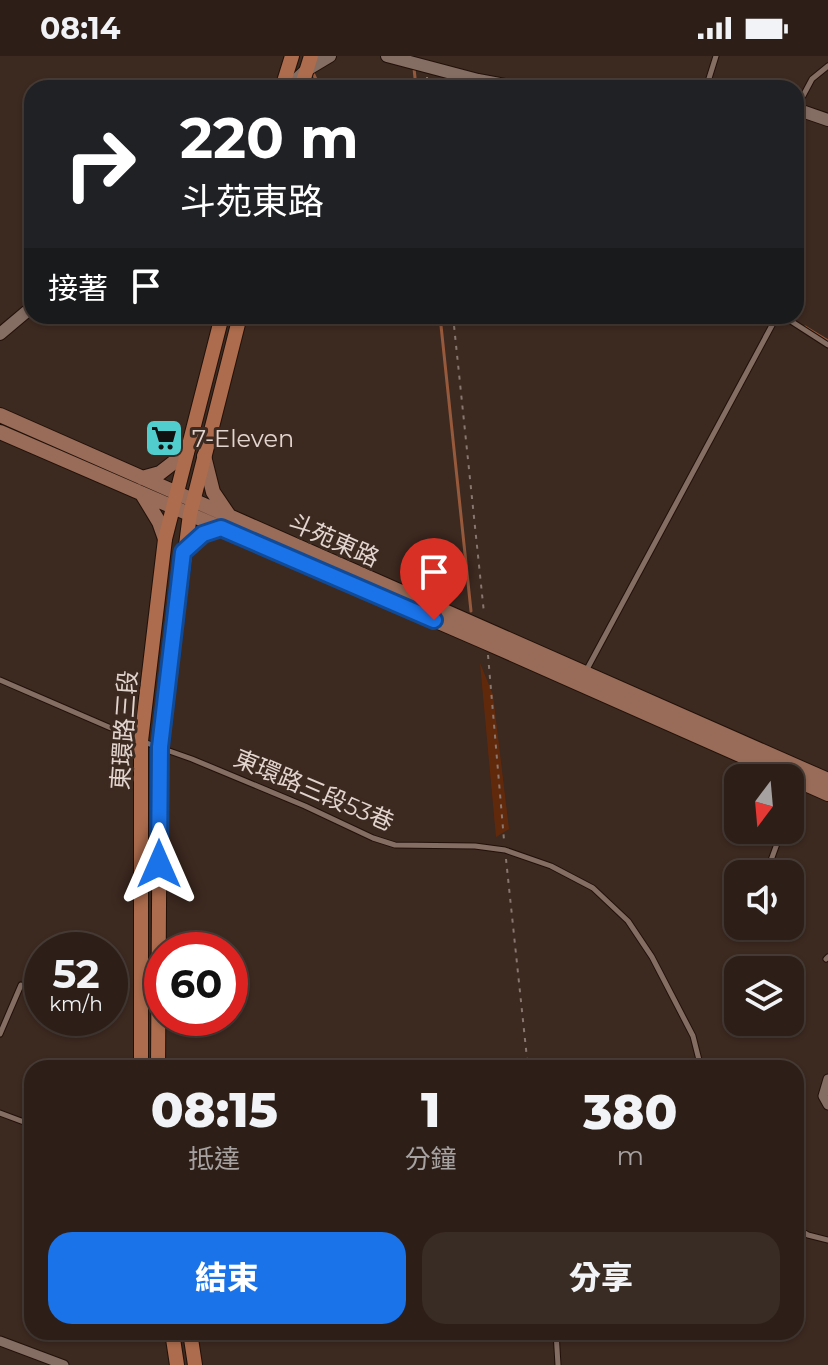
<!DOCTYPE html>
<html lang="zh-TW">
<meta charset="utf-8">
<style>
:root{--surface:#2d1f18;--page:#392c25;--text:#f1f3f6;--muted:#a7a2a2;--line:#483d37;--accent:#1a73e8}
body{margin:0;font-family:Montserrat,"Noto Sans TC",sans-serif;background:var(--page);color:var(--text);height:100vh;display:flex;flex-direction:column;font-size:30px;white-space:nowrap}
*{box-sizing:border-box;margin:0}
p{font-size:26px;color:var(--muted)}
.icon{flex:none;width:44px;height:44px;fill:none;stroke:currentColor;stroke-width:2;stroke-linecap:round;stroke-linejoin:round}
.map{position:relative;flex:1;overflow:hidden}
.drawer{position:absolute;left:24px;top:1004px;width:780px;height:280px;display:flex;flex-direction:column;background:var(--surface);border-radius:24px;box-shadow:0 2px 6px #0004,0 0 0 2px var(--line)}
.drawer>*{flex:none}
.hud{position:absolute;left:24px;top:24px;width:780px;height:244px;border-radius:24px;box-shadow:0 2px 6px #0004,0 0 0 2px var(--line);background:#202124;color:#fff;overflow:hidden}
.needle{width:52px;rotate:196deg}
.tools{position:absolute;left:724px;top:708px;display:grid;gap:16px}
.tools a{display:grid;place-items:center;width:80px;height:80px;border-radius:16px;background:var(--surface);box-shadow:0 2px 6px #0004,0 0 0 2px var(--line);font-size:40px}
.speed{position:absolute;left:24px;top:876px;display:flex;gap:16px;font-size:40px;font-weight:700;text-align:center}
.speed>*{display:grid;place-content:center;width:104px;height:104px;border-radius:50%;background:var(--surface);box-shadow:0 2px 6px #0004,0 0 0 2px var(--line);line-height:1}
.speed small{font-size:20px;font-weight:400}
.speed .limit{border:12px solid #d22;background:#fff;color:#111}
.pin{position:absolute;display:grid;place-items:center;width:68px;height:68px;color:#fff;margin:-82px -34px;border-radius:50% 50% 50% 0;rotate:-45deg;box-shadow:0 0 8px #0007}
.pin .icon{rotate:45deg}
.me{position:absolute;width:88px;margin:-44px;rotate:0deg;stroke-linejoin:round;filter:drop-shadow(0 0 6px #0008)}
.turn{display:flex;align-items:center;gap:28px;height:168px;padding:0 24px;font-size:36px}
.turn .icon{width:104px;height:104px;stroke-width:2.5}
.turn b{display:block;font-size:56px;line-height:68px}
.then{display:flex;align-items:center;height:76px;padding:0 24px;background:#0003;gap:16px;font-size:30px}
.eta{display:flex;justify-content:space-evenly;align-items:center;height:136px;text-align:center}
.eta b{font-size:48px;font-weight:800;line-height:56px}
.button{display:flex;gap:16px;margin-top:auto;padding:16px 24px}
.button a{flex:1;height:92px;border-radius:24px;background:var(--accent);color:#fff;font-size:32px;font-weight:800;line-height:92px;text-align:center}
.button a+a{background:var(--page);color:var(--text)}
.status{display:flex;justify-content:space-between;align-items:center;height:56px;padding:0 40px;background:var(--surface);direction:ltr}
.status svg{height:22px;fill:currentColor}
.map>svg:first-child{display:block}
</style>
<div class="status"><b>08:14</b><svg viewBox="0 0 49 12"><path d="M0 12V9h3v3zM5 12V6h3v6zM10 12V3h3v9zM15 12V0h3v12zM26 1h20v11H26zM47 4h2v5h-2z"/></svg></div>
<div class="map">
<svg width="828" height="1309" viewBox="0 0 828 1309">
<rect width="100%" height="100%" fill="#3c2920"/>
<!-- green -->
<path fill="#61290b" d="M480 607 493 639 509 773 496 781Z"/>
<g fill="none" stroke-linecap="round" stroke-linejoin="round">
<!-- stream -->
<path stroke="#96593c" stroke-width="3" d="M414 12 416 32
M313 17 320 32
M440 260 471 555
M805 271 828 285"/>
<defs>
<path id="service" d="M706 32 716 0
M796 53 812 23 828 10
M796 74 803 56
M783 260 828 289
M586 615 777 260
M0 624 141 685 192 703 305 750 373 782 395 789 475 790 505 794 551 810 593 832 628 865 652 901 693 980 701 1012
M790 753 799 728
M766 818 782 774
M826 903 828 901
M0 978 21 929
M0 1057 32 1069
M796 1172 808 1179 828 1184
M556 1276 558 1309"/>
<path id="minor" d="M828 1023 823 1040 828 1049
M0 1285 64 1309"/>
<path id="tertiary" d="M387 0 478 24 522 32
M287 32 305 15 330 0
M796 53 828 64
M0 278 32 251"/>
<path id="secondary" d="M0 359 828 724
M0 376 487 587 828 738
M204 400 213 436 230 461
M142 422 160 417 187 396
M142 438 159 466 165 483
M183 496 203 478 221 472"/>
<path id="primary" d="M282 32 292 0
M301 32 311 0
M141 1012V685L165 483 222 260
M158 1012 160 691 190 458 240 260
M172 1276 177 1309
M190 1276 195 1309"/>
</defs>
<!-- service casing -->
<use href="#service" stroke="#221109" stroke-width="7"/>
<!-- minor casing -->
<use href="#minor" stroke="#221109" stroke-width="11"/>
<!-- tertiary casing -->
<use href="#tertiary" stroke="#221109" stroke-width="14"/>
<!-- secondary casing -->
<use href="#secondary" stroke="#221109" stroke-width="16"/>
<!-- primary casing -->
<use href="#primary" stroke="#221109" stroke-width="16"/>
<!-- path -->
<path stroke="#87776f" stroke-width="2" stroke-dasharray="4 6" stroke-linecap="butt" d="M427 21 428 32
M453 260 484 557
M488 599 504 784
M506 803 528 1012"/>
<!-- service -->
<use href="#service" stroke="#846d63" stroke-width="5"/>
<!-- minor -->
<use href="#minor" stroke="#846d63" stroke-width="9"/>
<!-- tertiary -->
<use href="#tertiary" stroke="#846d63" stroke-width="12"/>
<!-- secondary -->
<use href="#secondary" stroke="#986c58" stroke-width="14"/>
<!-- primary -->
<use href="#primary" stroke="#ac6c4d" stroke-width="14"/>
</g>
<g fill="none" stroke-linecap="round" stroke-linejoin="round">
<defs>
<path id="route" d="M159 808 160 691 183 496 203 478 221 472 434 564"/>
</defs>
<!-- route casing -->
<use href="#route" stroke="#114b97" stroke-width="20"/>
<!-- route -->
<use href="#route" stroke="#1a73e8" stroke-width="14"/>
</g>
<!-- icons -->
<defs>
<symbol id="supermarket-square" viewBox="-11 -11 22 22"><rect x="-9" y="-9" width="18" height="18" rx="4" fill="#52cdcd" stroke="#3c2920"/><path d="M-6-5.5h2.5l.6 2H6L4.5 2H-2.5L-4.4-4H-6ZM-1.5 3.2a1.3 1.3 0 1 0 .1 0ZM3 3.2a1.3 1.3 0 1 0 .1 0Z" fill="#111"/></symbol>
</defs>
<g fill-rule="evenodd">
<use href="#supermarket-square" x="142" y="360" width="44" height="44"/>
</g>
<g text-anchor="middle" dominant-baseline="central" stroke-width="6" stroke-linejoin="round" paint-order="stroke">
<!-- poi labels -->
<g font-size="24" fill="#e2d5cf" stroke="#3c2920" text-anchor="start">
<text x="192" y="382">7-Eleven</text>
</g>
<!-- street labels -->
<g font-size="24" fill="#e2d5cf" stroke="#3c2920">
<text transform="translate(334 484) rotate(24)">斗苑東路</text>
<text transform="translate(124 674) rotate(-86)">東環路三段</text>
<text transform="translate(314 734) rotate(23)">東環路三段53巷</text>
</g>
</g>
</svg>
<div class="tools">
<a><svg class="needle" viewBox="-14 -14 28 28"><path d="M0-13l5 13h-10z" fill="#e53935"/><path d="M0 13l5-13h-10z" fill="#a7a2a2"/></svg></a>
<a><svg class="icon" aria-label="sound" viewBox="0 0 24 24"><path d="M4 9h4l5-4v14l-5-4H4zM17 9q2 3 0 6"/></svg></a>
<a><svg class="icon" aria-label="layers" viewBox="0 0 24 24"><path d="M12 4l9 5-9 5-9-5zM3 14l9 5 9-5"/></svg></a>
</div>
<div class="speed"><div>52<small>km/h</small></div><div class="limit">60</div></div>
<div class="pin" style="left:434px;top:564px;background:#d93025"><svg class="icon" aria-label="arrive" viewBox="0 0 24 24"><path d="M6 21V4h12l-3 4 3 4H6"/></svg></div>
<svg class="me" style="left:159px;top:808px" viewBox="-20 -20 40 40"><path d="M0-17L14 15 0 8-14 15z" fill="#1a73e8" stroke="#fff" stroke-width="4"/></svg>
<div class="hud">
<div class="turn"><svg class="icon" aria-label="right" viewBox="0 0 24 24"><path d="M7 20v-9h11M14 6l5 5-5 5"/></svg><div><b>220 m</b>斗苑東路</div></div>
<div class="then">接著<svg class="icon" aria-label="arrive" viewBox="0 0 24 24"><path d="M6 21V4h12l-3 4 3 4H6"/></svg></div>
</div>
<section class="drawer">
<div class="eta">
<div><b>08:15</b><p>抵達</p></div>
<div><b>1</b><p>分鐘</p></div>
<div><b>380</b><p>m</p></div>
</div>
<div class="button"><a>結束</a><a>分享</a></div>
</section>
</div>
